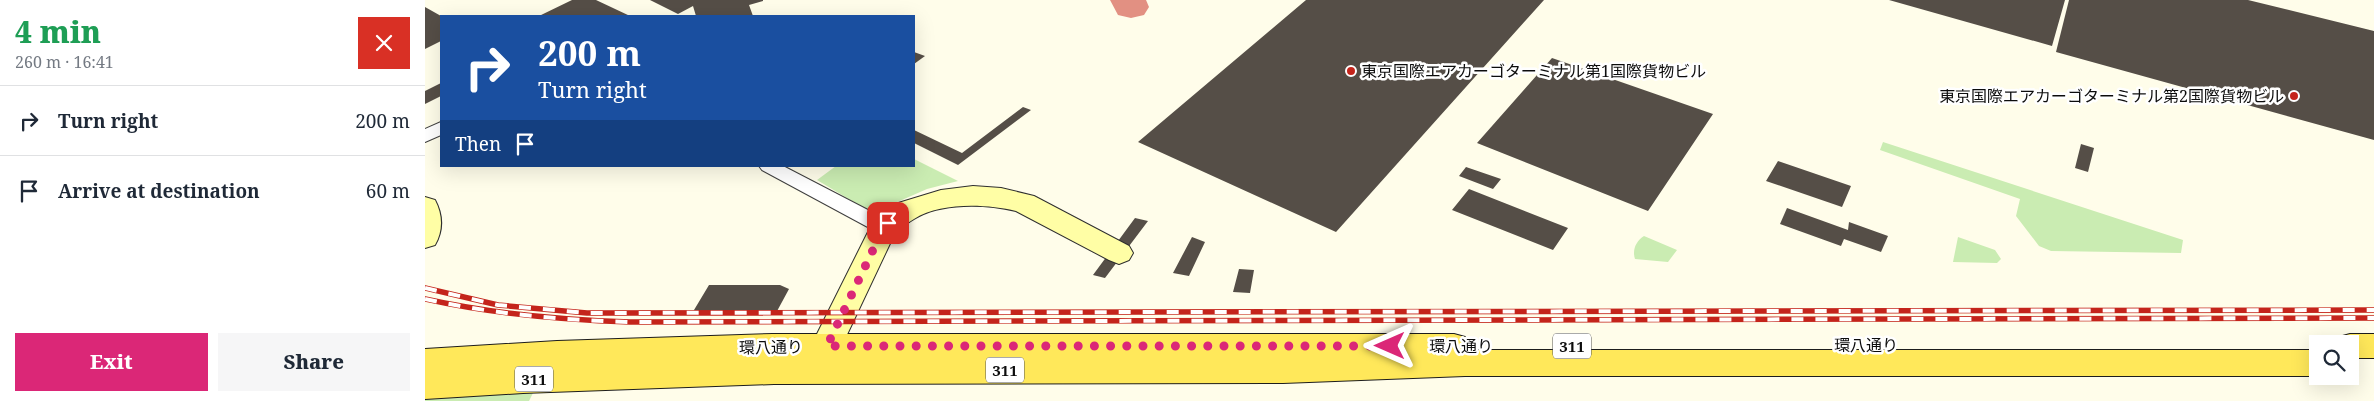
<!DOCTYPE html>
<meta charset="utf-8">
<style>
:root{--surface:#fff;--page:#f6f6f7;--text:#1f2937;--muted:#747a83;--line:#e0e1e3;--accent:#db2777}
body{margin:0;font-family:"Noto Serif","Noto Sans JP",serif;background:var(--page);color:var(--text);height:100vh;display:flex;flex-direction:column;font-size:19px;white-space:nowrap}
*{box-sizing:border-box;margin:0}
p{font-size:16px;color:var(--muted)}
.icon{flex:none;width:28px;height:28px;fill:none;stroke:currentColor;stroke-width:2;stroke-linecap:round;stroke-linejoin:round}
.map{position:relative;flex:1;overflow:hidden}
.side{display:flex;flex-direction:column;background:var(--surface);width:425px}
.side>*{flex:none}
.guide{position:absolute;left:15px;top:15px;width:475px;height:152px;border-radius:0px;box-shadow:0 5px 20px #0002;background:#1a4fa0;color:#fff;overflow:hidden}
.fabs{position:absolute;left:1884px;top:335px;display:grid;gap:10px}
.fabs a{display:grid;place-items:center;width:50px;height:50px;border-radius:0px;background:var(--surface);box-shadow:0 5px 20px #0002;font-size:25px}
.pin{position:absolute;display:grid;place-items:center;width:42px;height:42px;color:#fff;margin:-21px;border-radius:10px;box-shadow:0 2px 8px #0006}
.me{position:absolute;width:55px;margin:-28px;rotate:270deg;stroke-linejoin:round;filter:drop-shadow(0 0 4px #0008)}
.turn{display:flex;align-items:center;gap:18px;height:105px;padding:0 15px;font-size:22px}
.turn .icon{width:65px;height:65px;stroke-width:2.5}
.turn b{display:block;font-size:35px;line-height:42px}
.then{display:flex;align-items:center;height:48px;padding:0 15px;background:#0003;gap:10px;font-size:19px}
.round{display:grid;place-items:center;flex:none;width:52px;height:52px;border-radius:0px;background:var(--page)}
.overview{display:flex;align-items:center;justify-content:space-between;height:85px;padding:0 15px}
h1{font-size:30px;font-weight:800;line-height:38px;color:#1e9e55}
.action{display:flex;gap:10px;margin-top:auto;padding:10px 15px}
.action a{flex:1;height:58px;border-radius:0px;background:var(--accent);color:#fff;font-size:20px;font-weight:800;line-height:58px;text-align:center}
.action a+a{background:var(--page);color:var(--text)}
ul{padding:0;list-style:none}
li{display:flex;align-items:center;gap:15px;height:70px;padding:0 15px;border-top:1px solid var(--line)}
li div{flex:1}
li b{display:block;font-size:19px}
li em{font-style:normal}
main{display:flex;flex:1;min-height:0}
.map>svg:first-child{display:block}
</style>
<main>
<section class="side">
<div class="overview"><div><h1>4 min</h1><p>260 m · 16:41</p></div><a class="round" style="background:#d93025;color:#fff"><svg class="icon" aria-label="close" viewBox="0 0 24 24"><path d="M6 6l12 12M18 6L6 18"/></svg></a></div>
<ul>
<li><svg class="icon" aria-label="right" viewBox="0 0 24 24"><path d="M7 20v-9h11M14 6l5 5-5 5"/></svg><div><b>Turn right</b></div><em>200 m</em></li>
<li><svg class="icon" aria-label="arrive" viewBox="0 0 24 24"><path d="M6 21V4h12l-3 4 3 4H6"/></svg><div><b>Arrive at destination</b></div><em>60 m</em></li>
</ul>
<div class="action"><a>Exit</a><a>Share</a></div>
</section>
<div class="map">
<svg width="1949" height="401" viewBox="0 0 1949 401">
<rect width="100%" height="100%" fill="#fffdea"/>
<!-- green -->
<path fill="#caecb2" d="M1458 142 1758 240 1756 253 1626 251 1614 246 1591 216 1595 199 1455 150Z
M489 159 533 181 502 189 454 210H442L392 180 411 166H489Z
M1219 236 1252 250 1243 262 1210 259C1207 250 1211 241 1219 236Z
M1533 237 1570 250 1576 259 1572 263 1528 262Z
M108 393 104 401H0V399Z"/>
<g fill="none" stroke-linecap="round" stroke-linejoin="round">
<!-- taxiway -->
<path fill="#e29082" fill-rule="evenodd" d="M685 0H721L724 7 719 15 706 18 693 15Z"/>
</g>
<!-- building -->
<path fill="#554e47" d="M147 0H171L205 16H114Z
M225 0H338V1L324 5 328 16H271L268 6 253 14Z
M881 0H1119L911 232 713 142Z
M1464 0H1640L1627 46Z
M1644 0H1823L1949 31V140L1631 52Z
M0 7 16 16V41L0 49Z
M489 52 500 56 489 64Z
M1127 58 1288 114 1223 211 1052 143Z
M16 83V96L0 104V91Z
M598 107 606 110 533 165 489 143V130L537 153Z
M1656 144 1669 148 1663 172 1650 168Z
M1353 161 1426 186 1417 207 1341 181Z
M1041 167 1076 179 1068 189 1034 176Z
M1044 189 1143 228 1128 250 1027 210Z
M1362 208 1423 230 1424 222 1463 236 1456 252 1419 239 1416 246 1355 224Z
M710 218 723 221 680 278 668 275Z
M767 237 780 242 764 276 748 273Z
M814 269 829 270 825 293 808 292Z
M284 285H355L364 289 351 313 266 315Z"/>
<g fill="none" stroke-linecap="round" stroke-linejoin="round">
<defs>
<path id="street" d="M16 122V135L0 142V129Z
M334 166H358L466 222 469 227 466 232 459 234 452 232 337 170Z"/>
<path id="secondary" d="M548 186 576 188 609 196 704 246 708 253 704 260 694 264 684 260 591 211C561 204 516 202 489 219 482 223 476 228 470 233L402 377 391 381 380 377 375 368 449 220 470 204 516 190Z
M0 197 10 200C18 215 18 231 10 245L0 248Z"/>
<path id="primary" d="M348 334H1029L1040 337 1045 346 1042 350H1892V376H1040L858 383 349 384 98 393 0 399V349L132 341Z
M1925 334H1949V358H1925V344H1911L1914 337Z"/>
</defs>
<!-- street casing -->
<use href="#street" stroke="#3f3f3f" stroke-width="2"/>
<!-- secondary casing -->
<use href="#secondary" stroke="#2e2e2e" stroke-width="2"/>
<!-- primary casing -->
<use href="#primary" stroke="#1d1d1d" stroke-width="2"/>
<!-- street -->
<use href="#street" fill="#fff" fill-rule="evenodd"/>
<!-- secondary -->
<use href="#secondary" fill="#fffea5" fill-rule="evenodd"/>
<!-- primary -->
<use href="#primary" fill="#ffe85a" fill-rule="evenodd"/>
<defs>
<path id="rail" d="M0 288 73 305 162 313 1949 310
M0 299C68 314 136 320 205 322L1949 318"/>
</defs>
<!-- rail casing -->
<use href="#rail" stroke="#c4241b" stroke-width="5.5"/>
<!-- rail -->
<use href="#rail" stroke="#fff" stroke-width="4" stroke-dasharray="12" stroke-linecap="butt"/>
</g>
<g fill="none" stroke-linecap="round" stroke-linejoin="round">
<!-- route -->
<path stroke="#db2777" stroke-width="9" stroke-dasharray="0 16.2" d="M463 223 459 227 402 346H965"/>
</g>
<!-- markers -->
<g fill="#c4241b" stroke="#fff" stroke-width="2">
<circle cx="926" cy="71" r="5"/>
<circle cx="1869" cy="96" r="5"/>
</g>
<g text-anchor="middle" dominant-baseline="central" stroke-width="5" stroke-linejoin="round" paint-order="stroke">
<!-- shield labels -->
<g fill="#fff" stroke="#555" stroke-width="1">
<rect x="1128" y="333.5" width="38" height="25" rx="4"/>
<rect x="561" y="357.5" width="38" height="25" rx="4"/>
<rect x="90" y="366.5" width="38" height="25" rx="4"/>
</g>
<g font-size="15" font-weight="bold" fill="#0c0c0c">
<text x="1147" y="346">311</text>
<text x="580" y="370">311</text>
<text x="109" y="379">311</text>
</g>
<!-- poi labels -->
<g font-size="16" fill="#0c0c0c" stroke="#fff" text-anchor="start">
<text x="936" y="71">東京国際エアカーゴターミナル第1国際貨物ビル</text>
<text x="1859" y="96" text-anchor="end">東京国際エアカーゴターミナル第2国際貨物ビル</text>
</g>
<!-- street labels -->
<g font-size="16" fill="#0c0c0c" stroke="#fff">
<text x="1441" y="345">環八通り</text>
<text x="1036" y="346">環八通り</text>
<text transform="translate(346 347) rotate(-1)">環八通り</text>
</g>
</g>
</svg>
<div class="fabs">
<a><svg class="icon" aria-label="search" viewBox="0 0 24 24"><circle cx="10" cy="10" r="6"/><path d="M15 15l6 6"/></svg></a>
</div>
<div class="pin" style="left:463px;top:223px;background:#d93025"><svg class="icon" aria-label="arrive" viewBox="0 0 24 24"><path d="M6 21V4h12l-3 4 3 4H6"/></svg></div>
<svg class="me" style="left:965px;top:346px" viewBox="-20 -20 40 40"><path d="M0-17L14 15 0 8-14 15z" fill="#db2777" stroke="#fff" stroke-width="4"/></svg>
<div class="guide">
<div class="turn"><svg class="icon" aria-label="right" viewBox="0 0 24 24"><path d="M7 20v-9h11M14 6l5 5-5 5"/></svg><div><b>200 m</b>Turn right</div></div>
<div class="then">Then<svg class="icon" aria-label="arrive" viewBox="0 0 24 24"><path d="M6 21V4h12l-3 4 3 4H6"/></svg></div>
</div>
</div>
</main>
